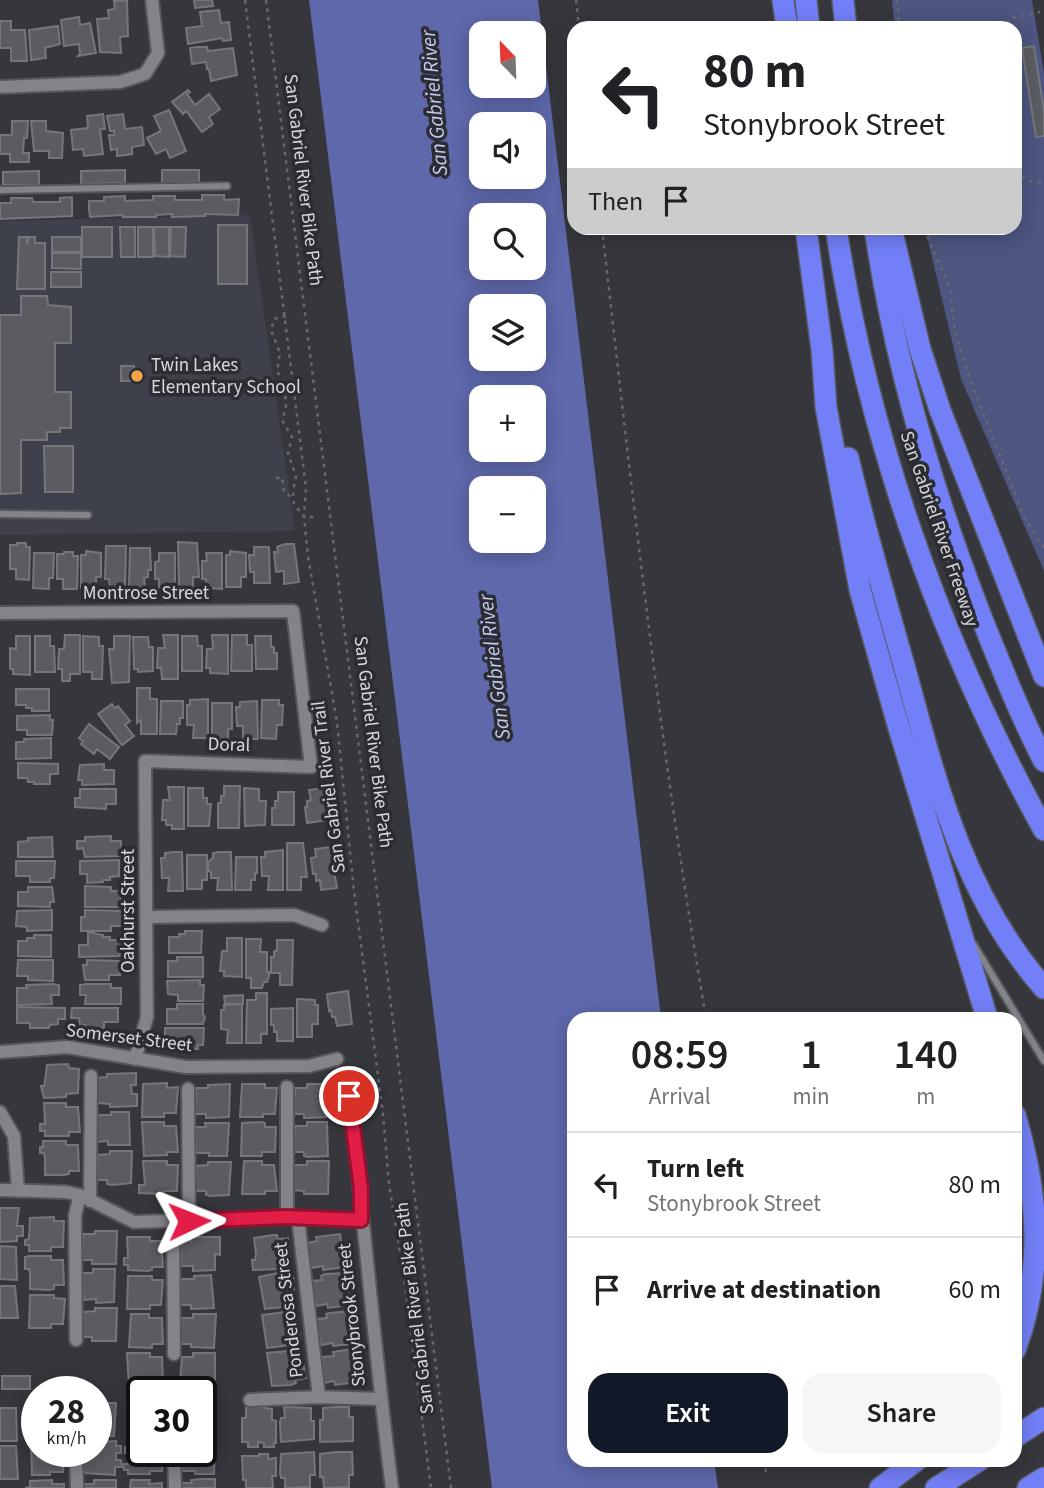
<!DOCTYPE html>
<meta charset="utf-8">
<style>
:root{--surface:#fff;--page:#f6f6f6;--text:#202124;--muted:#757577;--line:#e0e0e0;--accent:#111827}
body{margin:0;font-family:"Source Sans 3",sans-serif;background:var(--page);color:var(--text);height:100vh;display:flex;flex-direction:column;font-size:26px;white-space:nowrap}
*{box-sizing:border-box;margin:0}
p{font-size:23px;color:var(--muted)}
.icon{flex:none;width:38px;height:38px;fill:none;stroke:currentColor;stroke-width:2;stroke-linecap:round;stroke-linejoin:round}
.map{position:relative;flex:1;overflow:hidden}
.sheet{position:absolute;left:567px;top:1012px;width:455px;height:455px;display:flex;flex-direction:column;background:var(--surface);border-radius:21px;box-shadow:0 4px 18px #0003}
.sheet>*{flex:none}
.hud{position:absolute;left:567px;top:21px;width:455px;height:214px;border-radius:21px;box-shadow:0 4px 18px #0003;background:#fff;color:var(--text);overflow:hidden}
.needle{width:46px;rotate:337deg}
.controls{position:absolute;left:469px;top:21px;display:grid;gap:14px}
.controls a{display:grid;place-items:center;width:77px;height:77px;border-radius:14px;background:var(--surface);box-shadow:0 4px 18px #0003;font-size:35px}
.speed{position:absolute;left:21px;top:1376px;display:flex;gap:14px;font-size:35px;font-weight:700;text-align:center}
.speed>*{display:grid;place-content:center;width:91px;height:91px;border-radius:50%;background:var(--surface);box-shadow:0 4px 18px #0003;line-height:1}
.speed small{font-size:18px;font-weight:400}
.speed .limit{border:4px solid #111;border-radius:10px;background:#fff;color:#111}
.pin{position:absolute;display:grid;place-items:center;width:60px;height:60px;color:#fff;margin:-30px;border:4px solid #fff;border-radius:50%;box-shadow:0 2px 7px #0007}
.me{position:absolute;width:77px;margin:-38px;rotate:88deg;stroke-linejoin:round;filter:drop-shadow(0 0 5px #0008)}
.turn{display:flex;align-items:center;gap:24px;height:147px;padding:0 21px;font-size:32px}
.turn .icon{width:91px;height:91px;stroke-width:2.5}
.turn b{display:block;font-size:49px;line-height:60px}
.then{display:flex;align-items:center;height:66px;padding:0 21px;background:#0003;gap:14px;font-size:26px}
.eta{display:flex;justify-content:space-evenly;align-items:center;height:119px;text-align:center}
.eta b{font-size:42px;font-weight:600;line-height:49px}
.action{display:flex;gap:14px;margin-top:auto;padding:14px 21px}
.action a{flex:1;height:80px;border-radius:21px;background:var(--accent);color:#fff;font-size:28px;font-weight:600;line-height:80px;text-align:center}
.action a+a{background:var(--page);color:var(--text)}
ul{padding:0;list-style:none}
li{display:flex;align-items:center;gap:21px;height:105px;padding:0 21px;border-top:2px solid var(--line)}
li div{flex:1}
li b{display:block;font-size:26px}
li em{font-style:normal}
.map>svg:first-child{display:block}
</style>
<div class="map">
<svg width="1044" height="1488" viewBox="0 0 1044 1488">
<rect width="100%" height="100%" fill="#36373c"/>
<!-- built -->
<path fill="#3e404b" d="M250 215 295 531 0 535V221Z"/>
<!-- green -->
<path fill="#4d5580" d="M892 0H1032L1044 74V571L961 379 925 228H1015V28H895Z"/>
<!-- water -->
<path fill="#5e68ab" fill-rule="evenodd" d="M309 0H538L661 1018H574V1460H714L718 1488H492ZM481 33H534V86H481ZM481 124H534V177H481ZM481 215H534V268H481ZM481 306H534V359H481ZM481 397H534V450H481ZM481 488H534V541H481Z"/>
<!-- building -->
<path fill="#5a5c61" stroke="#75767c" stroke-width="2" d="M127 0 128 36 120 37 121 53 100 52 97 19 109 18 108 10 115 9 114 1Z
M194 0H212L213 6 195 8Z
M219 10 221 23 229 22 231 40 223 41 222 38 188 44 186 28 202 26 200 12Z
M79 17 80 25 90 23 96 53 78 56 80 54 79 44 64 46 61 20Z
M0 21H11V30H25L27 61H11V48H0Z
M58 26 60 44 45 48 46 58 31 60 29 30Z
M1034 46 1044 111V136L1036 137 1022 48Z
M197 47H207L208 51 233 48 237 75 211 81 209 69H207L206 62 192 64 190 48Z
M188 90 190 92 187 94 195 105 209 94 220 109 209 117 213 124 202 132 186 111 183 114 172 102Z
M169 110 186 151 170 158 166 149 156 154 147 138 161 131 154 116Z
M103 114 105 129H100L103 154 84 156 83 149 73 150 71 130 88 128 87 116Z
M123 114 125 129 142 127 144 145 132 147V154L117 156V149L111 150 109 135H114V131H110L107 116Z
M12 121H28L27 138H24L23 153H29V162H10V154H0V135H12Z
M31 121H46V131L63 133 62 158H49V151H34Z
M125 170V183L81 184V171Z
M162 170H199V182L162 183Z
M39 171V185H3V172Z
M202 195H224V200L239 199 238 215 205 214V216L172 217V214L156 215V217H123V215L90 217 89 210V201H104V197L125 196V201L153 200V196H175V200H202Z
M72 197V216L0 219V203H11V198H32L33 202H60V198Z
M218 225H247V284H218Z
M82 227H112V257H82Z
M120 227H135V257H121Z
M138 227H153V257H138Z
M154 227H169V257L155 256Z
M171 227H186L185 257 170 256Z
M19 237H27V244L28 237H35V243H45V289H17Z
M52 237H81V252H52Z
M52 253H81V269L52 268Z
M51 272H81V287H51Z
M21 296H47L48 305 71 307V343H55V392H71V428H60V432H47V440H21V493L0 494V315H21Z
M121 366H134V381H121Z
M44 446H73V492H45Z
M178 542 197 543 199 577H193V587H179Z
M17 543H26V547H30L29 580 16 579V569H10V545H17Z
M285 544H294L299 582 284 584V571L276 572 274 552H278L277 547Z
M106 546H126L125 588H110L109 579H105Z
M254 547H269L270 583H254V572H250L249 555H254Z
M130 548H150L151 570H148V577L144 578 145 587H129Z
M86 551 101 553V577H96V588H81V555H86Z
M230 551 246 553V577H241V587H226V555H230Z
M64 552H73V556H78L77 589H63V579H57V554H64Z
M34 553H54L53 578H49V589L33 588Z
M159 553H175V589H159V579H155V562L159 561Z
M206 553H222V589L206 588V579H202V561H207Z
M65 635H80V674H70V681H62V669H58L59 649H64Z
M163 635H178V679H162L161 668H157L158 648H165Z
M212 635H228V674L210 673V668H206L207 649H213Z
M232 635H247V645H252V671H231Z
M16 636H30V675L13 674V669H10V648L16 649Z
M35 636H50V646H54L55 672H35Z
M83 636 99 637V646H103L102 679H92V672H83Z
M114 636H130L129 682 112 683 109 649H114Z
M182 636H197L198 646H202V671H182Z
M255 636H271V647H274V653H277V669H256Z
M133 637H148L149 647H153V671L138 672V669H134Z
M137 688H150V699H157V734H141V720L137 723Z
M16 689H49V711H32V708H26V705H16Z
M208 699V738H193L194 725H187V705H190V700Z
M262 700H279V705H283L282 725H277L276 739 261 738Z
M161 701H183V718H180V724H177L176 734H160Z
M257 701 258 739H243V726H237L236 707H240V702Z
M212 703H232V729H228V738L212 739Z
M112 704 115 708 118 706 130 721 125 725 134 736 122 745 98 714Z
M50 715V720H53L52 735H27V730H17V716Z
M89 724 119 747 110 759 97 749 94 754 81 744 83 741 79 738Z
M51 738V758L16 759V742H24V739Z
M18 763 58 764V774H50V784H34V782H28L27 778H18Z
M104 764V770H114V784L82 785V780H78L80 765Z
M224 786H240L239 828H218V803H221V796H224Z
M168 787H184V829H172V825H166V820H162L163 800H170Z
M188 788H203V798H207V804H211L209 826H188Z
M244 788 259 789V801H266L265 825 245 826Z
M324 788 328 820 307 823 305 807H307V801L311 800 309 790Z
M80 789H116V804H106V809L75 807V798H80Z
M278 792H294V825H272V808H275V801H278Z
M111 836V841H121V856L85 857 83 848 77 849V841H85V837Z
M52 837 53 857H18V842L28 841V838Z
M287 843H303L307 877H301V890H287Z
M330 847 337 888 321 890 320 880 316 881V874H313L311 858 316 857 315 849Z
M283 850V890H268L269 876H262L261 857H265V852Z
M174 852H182L183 891H168L169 878H162L161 858H165V853Z
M219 852H231L232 890H217L218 878H211V872L208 871V862L213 858V853Z
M187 855H207V880H202V889H187Z
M236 857H257V873H255V880H251V890H235Z
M119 860V876L110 877V880H103V882L87 883V874H80V861Z
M16 861H55L54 878H50V882H30V876H16Z
M85 886 111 887V891H121V907H85Z
M28 887H52L54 902H50V907L18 906V892H28Z
M52 910V930L27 931V927L16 926 17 911Z
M85 910 121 911V926H111V931H81V917H85Z
M185 931H202L201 953H169V937H179V934H185Z
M88 932 103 935V937H110V940H120V956L79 957V945H88Z
M34 935H51V957L18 956V941H27V938H34Z
M227 938H242V977L224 976V971H220L222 951H227Z
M246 939H261L260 952H267V972H269V976L267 982H264L262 988H251V978H246Z
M277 940H293L292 985H280V973H271V957H274V951H277Z
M177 957H203V977H168V961H177Z
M18 960H53V981L28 980V976H17Z
M87 960 120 961V975H109V980H85L83 965H87Z
M200 980V985H204L203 1001H178V995L168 994 167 981Z
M52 984 59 985V995H51L52 1004 17 1005V988H27L26 985Z
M86 984H111V988H121V1004H85L86 995H80V985Z
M348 991 352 1024 337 1026 335 1017H332L331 1010 329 1011 327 994Z
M256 993H267V1034H261V1043H246L247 1000H256Z
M243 995V1004H225L224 996Z
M297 999 315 1000V1005H318V1024H312V1037H297Z
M177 1004H203V1014L205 1017 203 1024H167V1009H177Z
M242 1004V1043H227L228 1030 221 1029V1010H224V1005Z
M17 1007 65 1008V1019H58V1024L50 1025 49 1028H30V1023H17Z
M72 1008H118V1022H104V1028L85 1029V1025H80L79 1018H71Z
M293 1008V1041H277V1032H274V1025H271V1009Z
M165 1028H204L203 1045H198V1049H178V1043H165Z
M68 1064 69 1068 79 1069 78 1093 66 1094V1097L44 1098 41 1086H44L45 1081 47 1065Z
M136 1073V1085H131L132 1094H137V1106L110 1107V1104L98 1103 96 1078 107 1077V1074Z
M167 1083V1088L178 1087 176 1113H164V1117H142L143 1084Z
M230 1084 229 1117 206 1118V1114H195L196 1088H208V1085Z
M242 1084H265V1088H277L275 1114H263V1117H240Z
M307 1084H328L326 1117 308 1118H304V1114H293L295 1088H307Z
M44 1103H66V1107H78L80 1132H69V1136H45V1131H40V1124H45Z
M111 1112H129L130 1145H108V1141L96 1142 98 1115H111Z
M142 1122H164V1126H176L178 1152H167V1155L144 1156Z
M261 1122 265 1123V1127H276L275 1152H262V1156H241L242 1123Z
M307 1122H327L328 1156 308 1157 304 1156V1152H293L295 1126H307Z
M205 1123H229L227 1156H209V1153H196L195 1127H206Z
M43 1141H66V1145H78L79 1171H69V1174L64 1175H45V1158L44 1153H40V1147H43Z
M110 1151H132L131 1183 112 1185 107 1184V1180H97L98 1155 110 1154Z
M143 1161H167V1165H178L177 1191H164V1194L139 1193V1185H145Z
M244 1161H262V1165H274L277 1191H265V1194H242Z
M307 1161H329L328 1194H304V1191L293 1190 294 1165H307Z
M208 1162H231L229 1195 211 1196 206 1195V1191H195L196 1166 208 1165Z
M0 1208H19L17 1226H23V1236H17V1241L0 1242Z
M54 1217V1221H64L63 1247H51V1251H29V1245H25V1240L29 1239 30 1218Z
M95 1231H117L116 1264H92V1260H82L83 1234H95Z
M340 1234 345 1267 323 1270V1266L311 1268 307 1243 317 1241 316 1237Z
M273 1235H277L278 1239 288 1238 290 1263 278 1265V1269L253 1270 252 1260H255L256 1254 254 1238Z
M127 1237H150V1241H161L163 1267H152V1270L148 1271 128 1270V1265H124V1258H128Z
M191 1237H220V1255L215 1254V1270L193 1271V1266H181L180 1241H191Z
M0 1246 16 1247 17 1280 0 1279Z
M29 1256H51V1260H63L64 1285H54V1289L49 1290 30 1289V1273L29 1269H25V1257Z
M93 1269H115L114 1302 96 1303V1299L84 1300 81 1273H93Z
M278 1273 282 1274 283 1277 293 1276 295 1302 283 1303V1307L265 1309 259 1277Z
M345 1273 350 1305 328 1308 327 1304 316 1306 311 1281 322 1280 321 1276 325 1274Z
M211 1275 214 1308 191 1309V1305H180L181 1279H194V1276Z
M128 1276H152V1280H163L161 1305H150V1309H127Z
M0 1286H15L18 1318H0Z
M30 1295H54V1298L65 1299 63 1324H51V1328H29Z
M95 1308H117L116 1341H92V1337H82L83 1312 95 1311Z
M349 1311 351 1344 333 1346V1343L321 1345 316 1319 327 1318 326 1314 330 1313Z
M284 1312 285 1316 296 1314 301 1340 290 1341 291 1345 267 1348 262 1315Z
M131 1314H149V1318H162L163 1344H152V1348L129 1347Z
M193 1314H216L214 1348 191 1347V1344H180L181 1318H193Z
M359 1348 360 1362H357L356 1366 358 1382 335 1385 334 1381 324 1383 322 1357 334 1356 333 1352Z
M289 1351 290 1354 301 1353 306 1378 295 1380 296 1383 291 1385 272 1386 267 1353Z
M127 1353H150V1357H162L163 1382H153V1386L148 1387 129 1386Z
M193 1353H215V1386H192V1382H180L182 1357H193Z
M2 1376H30V1389H2Z
M215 1402 216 1435H201V1403Z
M96 1403H116L114 1436H96Z
M128 1403H142V1436H129Z
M31 1404H37V1437H29Z
M255 1406 272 1409V1420L276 1421V1443H274V1447H264V1443L258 1442V1447H248V1442H242V1418H246V1408Z
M284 1407 311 1408V1421H314V1439L281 1442 280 1422 281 1418H285Z
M336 1407H349V1417H353V1441L320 1442V1420H323V1408Z
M0 1408H16L17 1441H0Z
M116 1441V1446H121V1453H116V1460H121L122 1467H115V1475L84 1473 82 1451H96V1442Z
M201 1441H215L214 1474H195V1471H182L180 1451H201Z
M31 1442H37V1451H65L63 1472H50V1475H32Z
M129 1442H142V1451H164L162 1471H150V1474H128V1470H124L123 1464H128L129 1453H125V1447H129Z
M0 1446H16L18 1479H0Z
M314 1452 315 1475H310V1487L285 1488V1478H281L280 1473 281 1454Z
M337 1452H352L353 1475H349V1487L324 1488 323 1477H320V1454Z
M259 1454H268V1459L276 1458V1476H272L273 1488H246V1480H243L242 1456H259Z
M201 1479H215V1488H181V1483H192L191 1480Z
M52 1480V1484H64V1488H25L30 1487V1481Z
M94 1480H116V1488H82V1484H94Z
M131 1480H150L149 1484 162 1483V1488H130Z"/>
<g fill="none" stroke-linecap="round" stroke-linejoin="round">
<defs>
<path id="lane" d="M0 190 227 186
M0 514 88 515
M974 945 1044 1061"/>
<path id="street" d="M0 87 120 82 145 74 158 53 152 0
M0 613 293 611 311 767 145 761 147 1017 135 1059
M148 917 294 915 322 925
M0 1052 67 1047 186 1067 309 1066 337 1059
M287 1087V1217
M188 1089 189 1221
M349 1095C365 1226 375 1357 392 1488
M0 1112 14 1136 18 1191
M0 1190 66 1192 80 1195 134 1222 287 1217 361 1220
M90 1201 91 1076
M298 1218 319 1397
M173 1221 174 1354
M76 1340 75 1215 80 1195
M250 1400 319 1397 381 1399
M76 1451 77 1488
M174 1451 175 1488"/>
<path id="highway" d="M783 0 787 28
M806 0 809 28
M843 0 846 28
M806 228 822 350 826 407 860 590 898 725 987 1018
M836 228C868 438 941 644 1044 830
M875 228C894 361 933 493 982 619 1001 666 1020 715 1044 761
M891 228 920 349 940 410 1044 676
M848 458C865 529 885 599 905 669 936 783 964 897 1044 988
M1015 1115C1039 1196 1044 1271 1015 1350
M1015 1437 1044 1418
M880 1488 917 1460
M936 1488 980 1460
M1028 1488 1044 1478"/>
</defs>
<!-- lane casing -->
<use href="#lane" stroke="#55565a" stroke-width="10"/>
<!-- street casing -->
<use href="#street" stroke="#55565a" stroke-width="16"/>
<!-- highway casing -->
<use href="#highway" stroke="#55565a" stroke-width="24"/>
<!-- path -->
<path stroke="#68696e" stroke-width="2.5" stroke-dasharray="3.5 5" stroke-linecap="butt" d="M245 0 306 488 304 517 308 557 337 722 354 891 383 1114 389 1184 404 1278 431 1488
M266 0 451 1488
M576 0 579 28
M897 0 900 28
M999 28 1013 18 1040 12
M1015 171 1029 181 1044 183
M602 228C632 492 661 756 706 1018
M925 228 929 241 950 288 955 333 973 388 1025 518 1044 548
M286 316 274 319 271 330 280 353 277 371 285 387 286 409 282 420 292 437 288 454 296 476 293 492 294 504 304 517H314
M276 478 282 477 284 492 293 498
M765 1460 766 1475"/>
<!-- lane -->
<use href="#lane" stroke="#82848a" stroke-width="6"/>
<!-- street -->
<use href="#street" stroke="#82848a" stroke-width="12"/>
<!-- highway -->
<use href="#highway" stroke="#737ff6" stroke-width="21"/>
</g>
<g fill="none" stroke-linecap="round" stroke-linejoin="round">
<defs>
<path id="route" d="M189 1221 287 1217 361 1220V1189L349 1096"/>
</defs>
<!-- route casing -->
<use href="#route" stroke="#92132f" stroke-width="18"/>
<!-- route -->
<use href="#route" stroke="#e11d48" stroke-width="12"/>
</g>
<!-- markers -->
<circle fill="#f5a345" stroke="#2c2d32" stroke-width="2.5" cx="137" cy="376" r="7"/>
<g text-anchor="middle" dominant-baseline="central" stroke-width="7" stroke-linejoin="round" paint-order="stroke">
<!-- street labels -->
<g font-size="19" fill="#d8d8dc" stroke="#2c2d32">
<text transform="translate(303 180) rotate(83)">San Gabriel River Bike Path</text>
<text transform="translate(939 529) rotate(71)">San Gabriel River Freeway</text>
<text x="146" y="593">Montrose Street</text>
<text transform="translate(373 742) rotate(83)">San Gabriel River Bike Path</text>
<text transform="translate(229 745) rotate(2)">Doral</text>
<text transform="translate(329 787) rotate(-97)">San Gabriel River Trail</text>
<text transform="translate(128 911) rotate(-90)">Oakhurst Street</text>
<text transform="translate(129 1038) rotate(7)">Somerset Street</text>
<text transform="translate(415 1308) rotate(-97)">San Gabriel River Bike Path</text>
<text transform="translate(289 1310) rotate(-97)">Ponderosa Street</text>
<text transform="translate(352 1315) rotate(-96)">Stonybrook Street</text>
</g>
<!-- poi labels -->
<g font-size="19" fill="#d8d8dc" stroke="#2c2d32" text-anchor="start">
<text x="151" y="365">Twin Lakes<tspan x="151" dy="22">Elementary School</tspan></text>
</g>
<!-- water labels -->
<g font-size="21" font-style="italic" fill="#c4ccf3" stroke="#2c2d32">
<text transform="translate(434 103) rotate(-95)">San Gabriel River</text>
<text transform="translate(494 667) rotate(-97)">San Gabriel River</text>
</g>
</g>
</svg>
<div class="controls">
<a><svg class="needle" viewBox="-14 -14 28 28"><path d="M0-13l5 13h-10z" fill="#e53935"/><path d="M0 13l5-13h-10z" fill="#757577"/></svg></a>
<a><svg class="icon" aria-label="sound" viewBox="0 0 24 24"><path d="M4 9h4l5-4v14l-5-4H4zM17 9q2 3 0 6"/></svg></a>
<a><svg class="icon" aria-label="search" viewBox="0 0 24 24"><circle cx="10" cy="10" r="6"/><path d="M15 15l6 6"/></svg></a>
<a><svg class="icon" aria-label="layers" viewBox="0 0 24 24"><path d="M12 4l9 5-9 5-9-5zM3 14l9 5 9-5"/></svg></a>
<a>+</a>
<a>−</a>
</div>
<div class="speed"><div>28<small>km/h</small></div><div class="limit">30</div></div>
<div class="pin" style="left:349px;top:1096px;background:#d93025"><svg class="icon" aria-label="arrive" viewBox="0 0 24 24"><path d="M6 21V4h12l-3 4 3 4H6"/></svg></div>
<svg class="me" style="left:189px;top:1221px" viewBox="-20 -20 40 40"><path d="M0-17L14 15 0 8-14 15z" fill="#e11d48" stroke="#fff" stroke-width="4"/></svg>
<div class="hud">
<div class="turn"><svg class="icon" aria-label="left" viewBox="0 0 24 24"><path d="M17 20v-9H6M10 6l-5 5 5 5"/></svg><div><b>80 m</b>Stonybrook Street</div></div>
<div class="then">Then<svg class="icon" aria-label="arrive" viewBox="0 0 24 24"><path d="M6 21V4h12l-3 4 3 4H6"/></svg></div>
</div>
<section class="sheet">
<div class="eta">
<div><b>08:59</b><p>Arrival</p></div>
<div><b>1</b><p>min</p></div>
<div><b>140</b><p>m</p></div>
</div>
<ul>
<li><svg class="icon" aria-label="left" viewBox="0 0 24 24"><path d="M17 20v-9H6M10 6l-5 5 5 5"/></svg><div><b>Turn left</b><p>Stonybrook Street</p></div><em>80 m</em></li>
<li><svg class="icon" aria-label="arrive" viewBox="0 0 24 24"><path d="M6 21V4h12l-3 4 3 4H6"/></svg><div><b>Arrive at destination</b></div><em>60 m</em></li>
</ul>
<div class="action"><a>Exit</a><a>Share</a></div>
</section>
</div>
